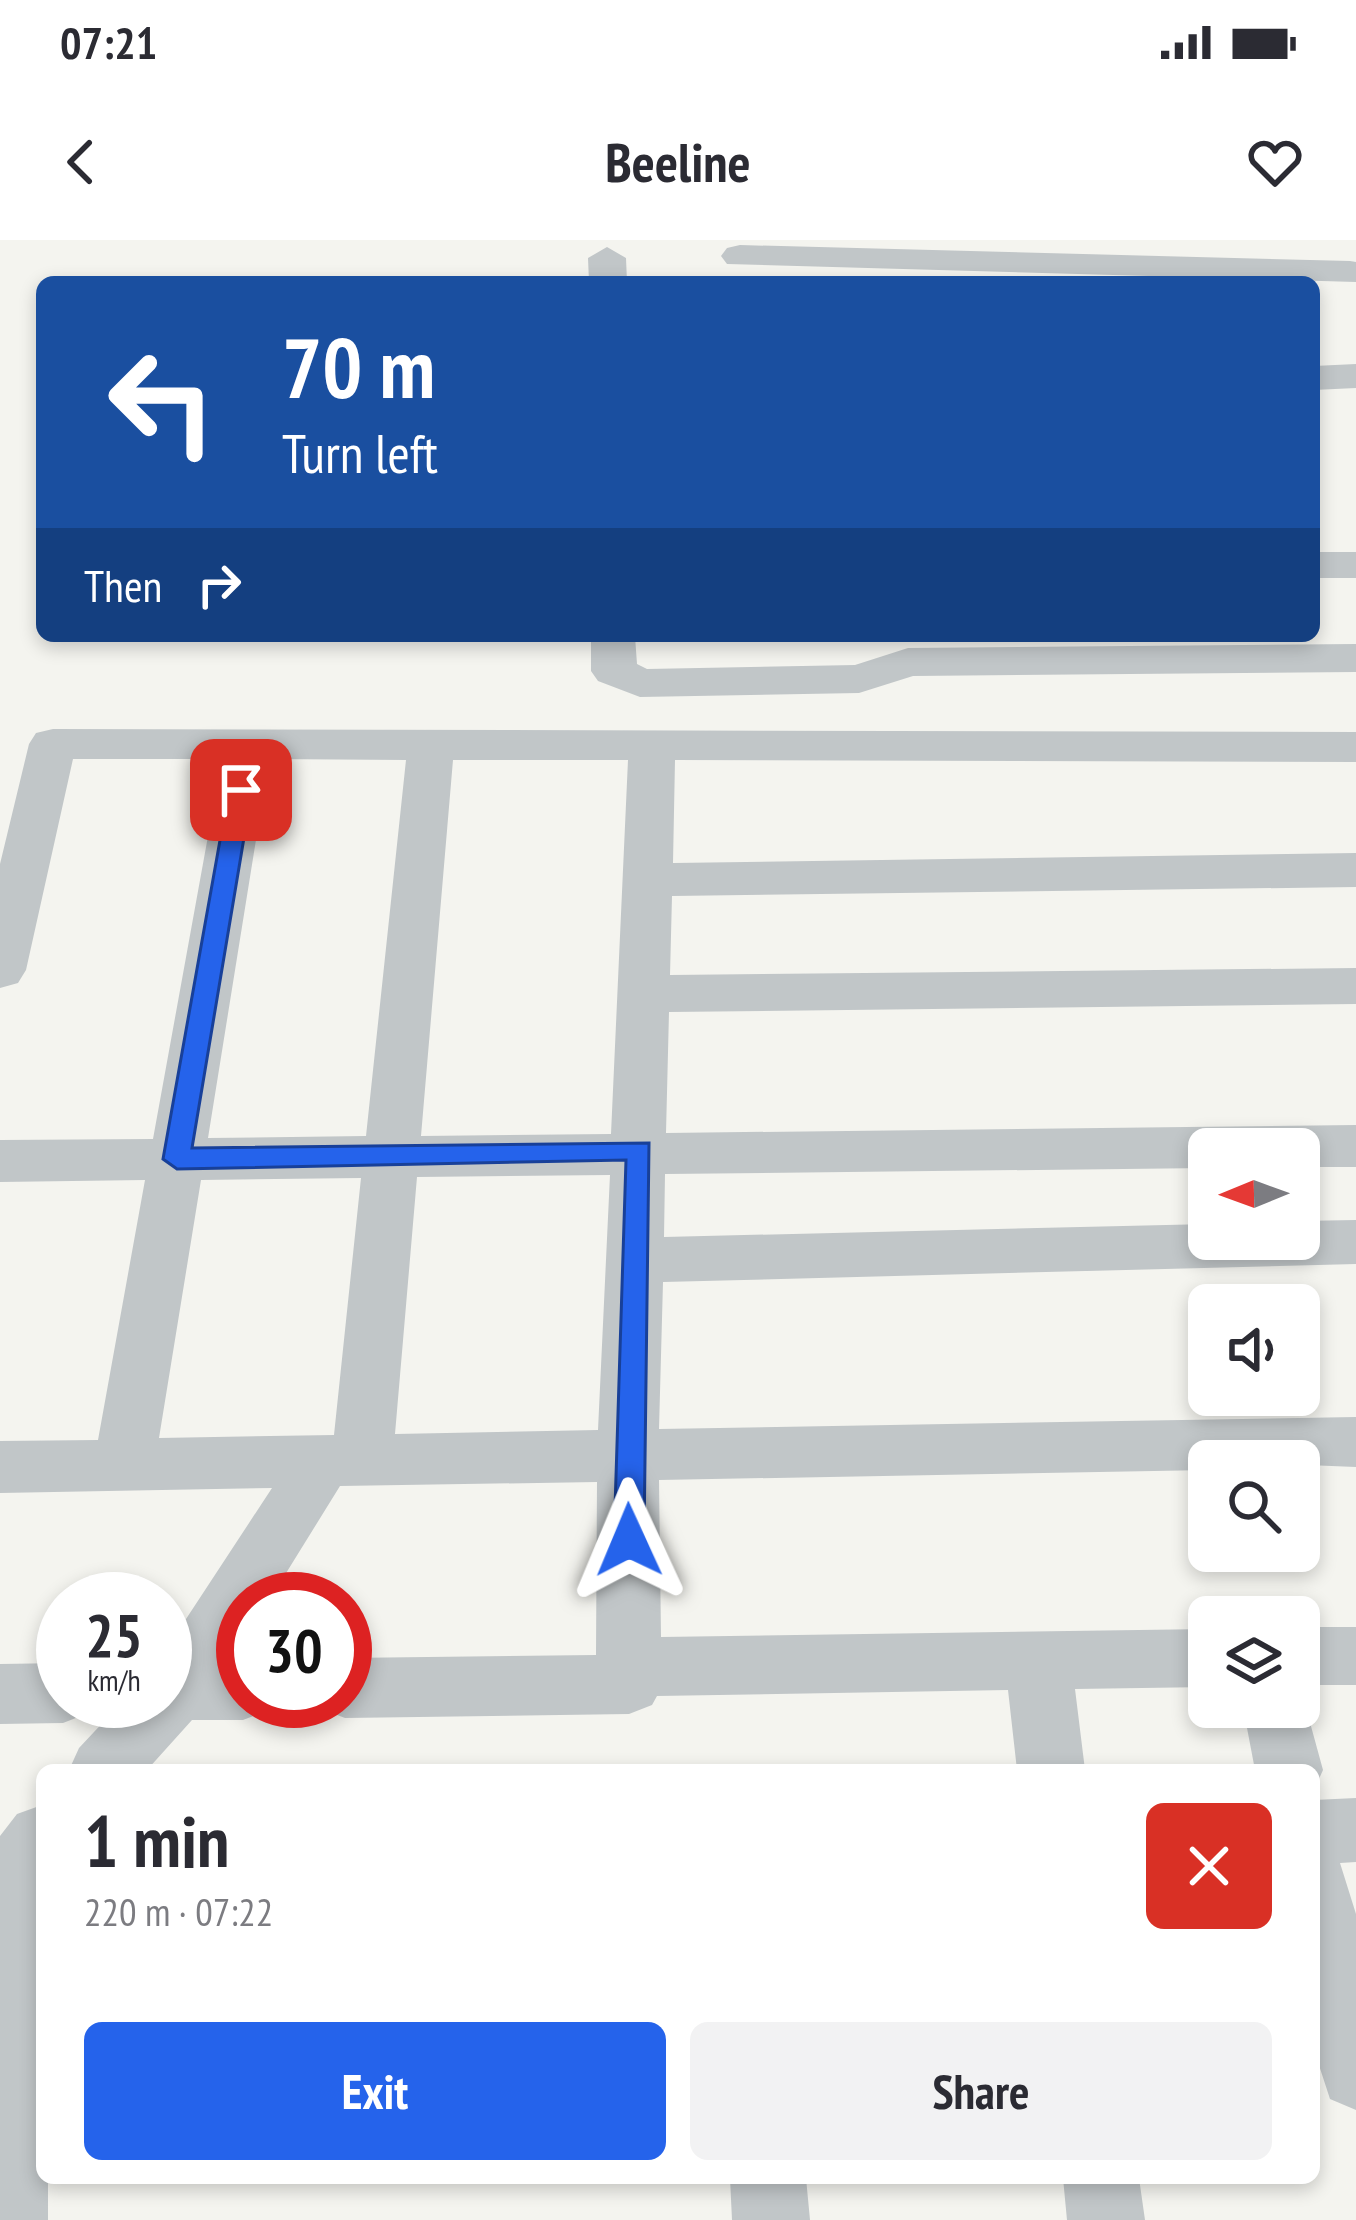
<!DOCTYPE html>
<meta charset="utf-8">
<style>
:root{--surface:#fff;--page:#f2f2f3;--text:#2b2b33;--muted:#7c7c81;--accent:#2563eb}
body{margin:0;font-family:"PT Sans Narrow",sans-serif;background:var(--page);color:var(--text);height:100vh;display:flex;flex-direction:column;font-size:45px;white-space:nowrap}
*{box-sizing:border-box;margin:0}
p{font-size:39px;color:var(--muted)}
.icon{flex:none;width:66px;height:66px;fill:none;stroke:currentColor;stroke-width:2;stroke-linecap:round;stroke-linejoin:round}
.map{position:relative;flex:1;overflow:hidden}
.side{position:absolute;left:36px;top:1524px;width:1284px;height:420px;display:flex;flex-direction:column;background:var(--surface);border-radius:18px;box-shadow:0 6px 18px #0003}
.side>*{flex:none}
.hud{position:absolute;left:36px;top:36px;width:1284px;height:366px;border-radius:18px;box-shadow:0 6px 18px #0003;background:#1a4fa0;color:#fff;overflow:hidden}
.needle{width:78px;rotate:269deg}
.controls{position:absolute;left:1188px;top:888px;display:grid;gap:24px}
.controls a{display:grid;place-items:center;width:132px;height:132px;border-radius:18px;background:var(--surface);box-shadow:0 6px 18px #0003;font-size:60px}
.speed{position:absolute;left:36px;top:1332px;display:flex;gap:24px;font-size:60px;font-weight:700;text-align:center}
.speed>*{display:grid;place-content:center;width:156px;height:156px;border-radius:50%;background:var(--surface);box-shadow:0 6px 18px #0003;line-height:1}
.speed small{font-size:30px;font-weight:400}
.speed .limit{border:18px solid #d22;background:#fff;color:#111}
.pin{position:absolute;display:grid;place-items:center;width:102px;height:102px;color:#fff;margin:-51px;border-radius:24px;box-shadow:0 6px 18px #0006}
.me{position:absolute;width:132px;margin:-66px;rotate:359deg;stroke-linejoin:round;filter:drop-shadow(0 0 9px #0008)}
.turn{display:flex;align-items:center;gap:42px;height:252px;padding:0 48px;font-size:54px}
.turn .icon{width:156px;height:156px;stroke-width:2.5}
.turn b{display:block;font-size:84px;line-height:102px}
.then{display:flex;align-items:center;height:114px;padding:0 48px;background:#0003;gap:24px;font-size:45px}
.round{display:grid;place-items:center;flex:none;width:126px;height:126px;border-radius:18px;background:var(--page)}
.head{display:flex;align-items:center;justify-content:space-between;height:204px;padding:0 48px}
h1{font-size:72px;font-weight:700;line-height:90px}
.cta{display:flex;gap:24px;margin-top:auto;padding:24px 48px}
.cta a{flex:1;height:138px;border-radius:18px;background:var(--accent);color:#fff;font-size:48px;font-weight:700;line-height:138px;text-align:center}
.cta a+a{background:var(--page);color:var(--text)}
.status{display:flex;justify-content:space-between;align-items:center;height:84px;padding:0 60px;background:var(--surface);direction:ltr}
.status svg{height:33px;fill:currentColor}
header{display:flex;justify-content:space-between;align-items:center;height:156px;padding:0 48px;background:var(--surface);font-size:54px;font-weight:700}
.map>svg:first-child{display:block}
</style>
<div class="status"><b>07:21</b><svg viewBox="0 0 49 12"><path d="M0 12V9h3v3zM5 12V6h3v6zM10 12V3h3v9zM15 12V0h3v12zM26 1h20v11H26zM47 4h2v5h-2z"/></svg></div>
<header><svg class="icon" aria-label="back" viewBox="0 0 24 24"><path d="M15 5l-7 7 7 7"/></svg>Beeline<svg class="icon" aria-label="heart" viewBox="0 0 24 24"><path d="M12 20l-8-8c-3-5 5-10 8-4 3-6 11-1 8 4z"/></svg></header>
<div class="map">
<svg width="1356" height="1980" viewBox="0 0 1356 1980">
<rect width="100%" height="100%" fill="#f4f4ef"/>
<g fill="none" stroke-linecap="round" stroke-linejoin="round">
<!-- minor -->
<path fill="#c1c6c8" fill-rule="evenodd" d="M740 5 1350 21 1356 22V42L727 24 721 16 727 8Z
M607 7 626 18 627 42H589L588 18Z
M1356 124V148L1314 150V126Z
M1314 312H1356V338H1314Z
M591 396H635L637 424 647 429 855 425 908 408 1356 404V432L913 436 859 453 640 457 598 441 591 431Z
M53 489 1356 492V522L675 520 673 623 1356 613V647L672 656 670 735 1356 728V764L669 772 666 893 1356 885V927H1299V909H1209V928L665 934 664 997 1209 984V999H1299V981L1356 980V1024L663 1042 659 1189 1356 1177V1227L1209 1221V1230L659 1240 661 1397 1209 1389V1447L1075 1449 1085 1530H1017L1008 1450 657 1456 652 1465 629 1474 345 1478 322 1469 318 1461H345V1418L596 1415 597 1242 340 1246 270 1359H243V1402L232 1421 243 1420V1461H271L266 1471 243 1480H192L147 1530H69L79 1508 123 1461H165V1411L272 1248 0 1253V1201L98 1200 145 940 0 942V900L153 899 222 519H73L26 730 18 743 0 748V624L29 504 36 493ZM269 519 406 520 366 896 208 898ZM453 520H628L611 894 421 896ZM610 935 598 1190 395 1194 417 937ZM361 938 334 1195 159 1198 201 940Z
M1299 1387H1356V1445H1299Z
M63 1423V1461H93L86 1474 63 1483 0 1484V1424Z
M1300 1446 1323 1530 1314 1550V1530H1255L1243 1467H1299Z
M1356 1558V1622L1340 1623 1356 1674V1870L1330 1859 1314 1810V1560Z
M42 1565V1938H48V1980H0V1596L17 1574Z
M730 1938H806L810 1980H732Z
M1063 1938H1139L1145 1980H1067Z"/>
</g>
<!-- route -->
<path fill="#2563eb" stroke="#184099" stroke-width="3" d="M241 543 252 550 192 908 649 903 644 1300 640 1309H618L614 1300 626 920 177 929 163 919 229 550Z"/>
</svg>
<div class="controls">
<a><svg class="needle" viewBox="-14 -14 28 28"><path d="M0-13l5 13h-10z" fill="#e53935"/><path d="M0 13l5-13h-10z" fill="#7c7c81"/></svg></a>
<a><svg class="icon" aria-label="sound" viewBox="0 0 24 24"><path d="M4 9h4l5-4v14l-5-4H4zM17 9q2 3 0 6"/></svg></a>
<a><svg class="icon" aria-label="search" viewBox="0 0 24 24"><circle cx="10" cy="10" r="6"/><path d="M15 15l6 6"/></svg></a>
<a><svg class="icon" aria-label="layers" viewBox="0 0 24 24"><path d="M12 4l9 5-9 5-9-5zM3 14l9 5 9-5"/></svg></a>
</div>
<div class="speed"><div>25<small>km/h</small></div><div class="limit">30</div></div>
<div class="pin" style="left:241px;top:550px;background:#d93025"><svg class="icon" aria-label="arrive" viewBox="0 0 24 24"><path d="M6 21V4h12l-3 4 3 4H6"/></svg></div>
<svg class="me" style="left:629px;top:1300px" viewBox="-20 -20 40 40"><path d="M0-17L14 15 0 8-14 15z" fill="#2563eb" stroke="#fff" stroke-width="4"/></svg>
<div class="hud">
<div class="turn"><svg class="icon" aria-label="left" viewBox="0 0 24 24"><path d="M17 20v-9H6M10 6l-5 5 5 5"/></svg><div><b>70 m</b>Turn left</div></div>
<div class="then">Then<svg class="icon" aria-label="right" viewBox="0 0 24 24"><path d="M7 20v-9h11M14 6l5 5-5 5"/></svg></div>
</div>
<section class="side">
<div class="head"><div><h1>1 min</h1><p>220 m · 07:22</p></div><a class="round" style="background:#d93025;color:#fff"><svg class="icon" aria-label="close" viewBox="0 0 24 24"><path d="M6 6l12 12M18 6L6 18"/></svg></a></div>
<div class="cta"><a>Exit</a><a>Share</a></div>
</section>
</div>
